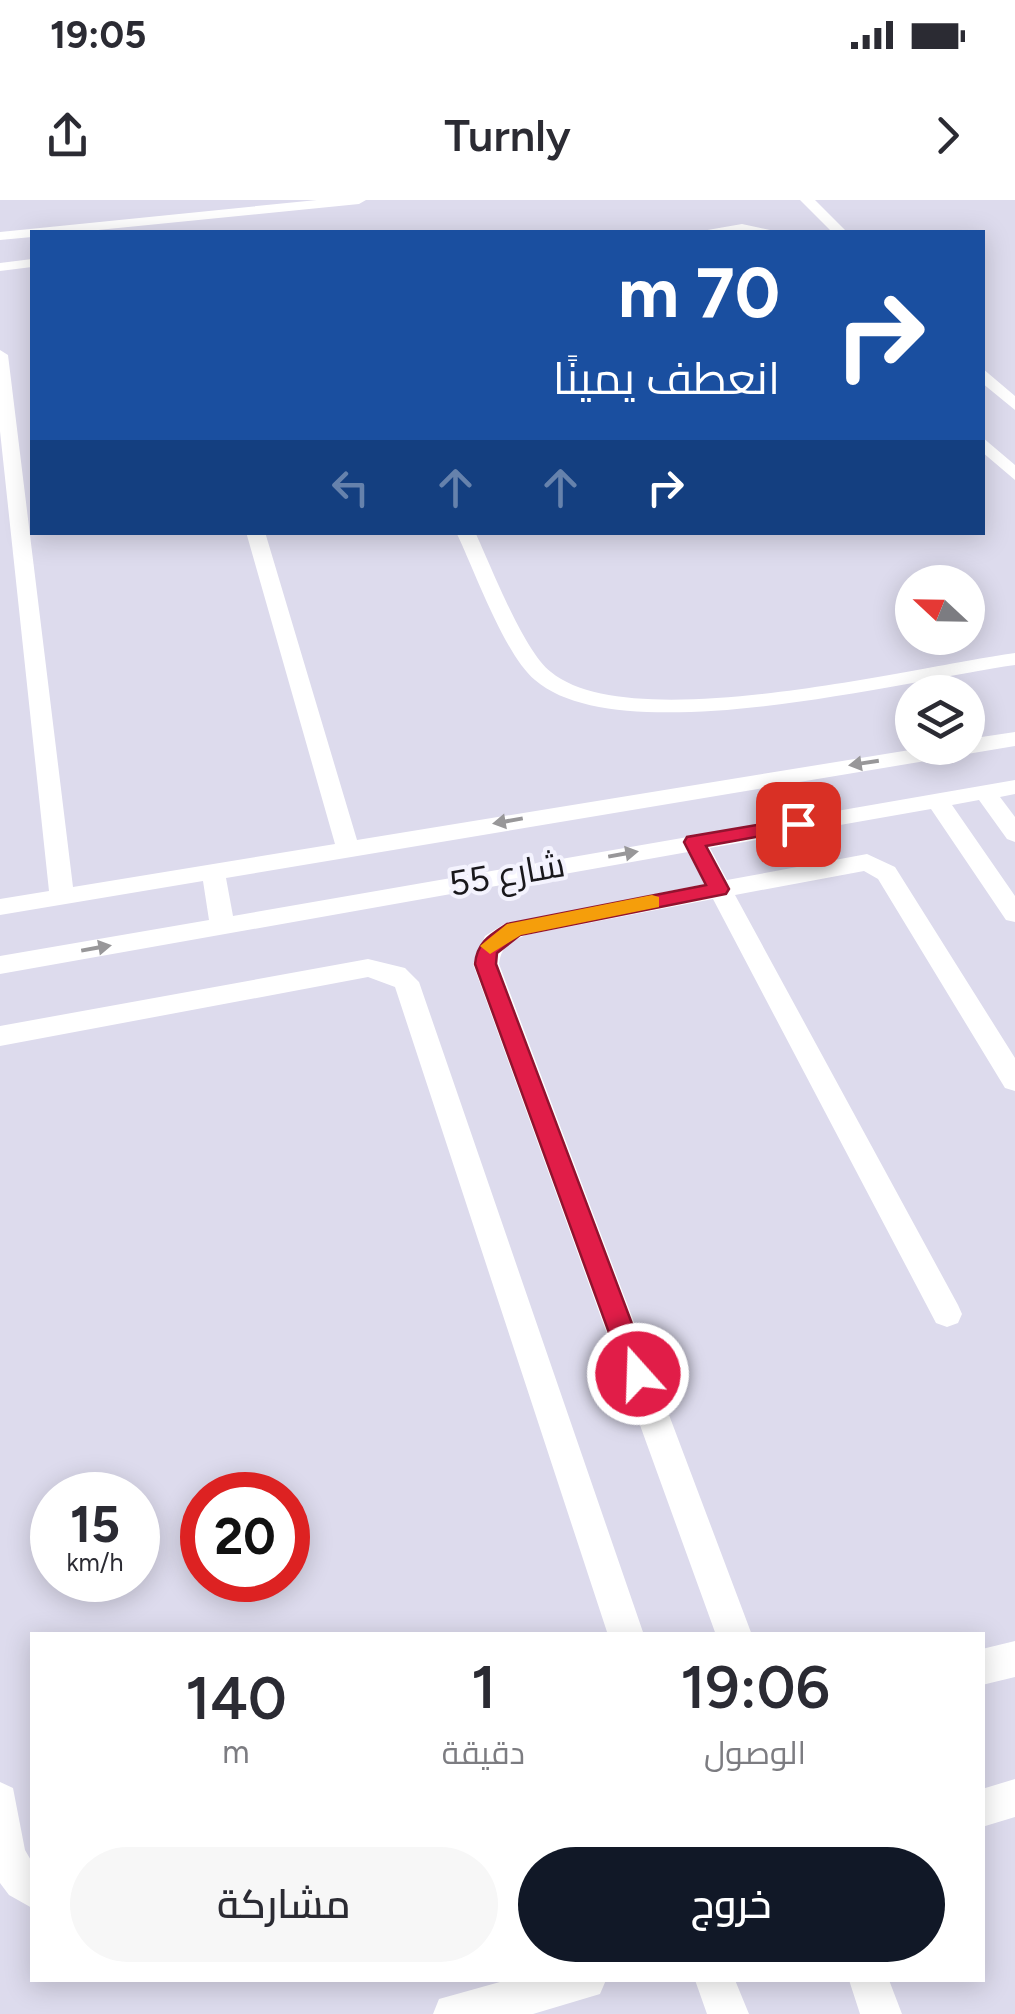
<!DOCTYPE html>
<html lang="ar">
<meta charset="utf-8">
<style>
:root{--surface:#fff;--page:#f7f7f7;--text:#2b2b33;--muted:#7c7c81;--accent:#111827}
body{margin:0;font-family:Figtree,Cairo,sans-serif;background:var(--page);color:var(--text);direction:rtl;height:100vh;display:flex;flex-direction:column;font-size:38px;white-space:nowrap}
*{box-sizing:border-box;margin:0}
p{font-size:32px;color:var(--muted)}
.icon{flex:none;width:55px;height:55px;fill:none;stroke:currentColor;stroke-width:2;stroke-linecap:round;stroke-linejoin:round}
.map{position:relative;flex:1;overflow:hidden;direction:ltr}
.sheet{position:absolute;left:30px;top:1432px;width:955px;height:350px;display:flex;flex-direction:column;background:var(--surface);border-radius:0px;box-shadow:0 5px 25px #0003;direction:rtl}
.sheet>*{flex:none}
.banner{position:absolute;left:30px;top:30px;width:955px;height:305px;border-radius:0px;box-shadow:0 5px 25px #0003;direction:rtl;background:#1a4fa0;color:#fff;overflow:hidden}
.needle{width:65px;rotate:292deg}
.tools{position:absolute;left:895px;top:365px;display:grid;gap:20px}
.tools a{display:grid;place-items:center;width:90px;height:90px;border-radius:50%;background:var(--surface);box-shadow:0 5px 25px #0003;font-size:50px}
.speed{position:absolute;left:30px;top:1272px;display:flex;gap:20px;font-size:50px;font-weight:700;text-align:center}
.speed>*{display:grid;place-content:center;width:130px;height:130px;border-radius:50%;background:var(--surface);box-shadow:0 5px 25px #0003;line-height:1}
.speed small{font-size:25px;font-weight:400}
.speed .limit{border:15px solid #d22;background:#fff;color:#111}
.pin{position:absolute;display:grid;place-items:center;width:85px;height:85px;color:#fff;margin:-42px;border-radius:20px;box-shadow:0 5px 15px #0006}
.me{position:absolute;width:110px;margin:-55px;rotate:340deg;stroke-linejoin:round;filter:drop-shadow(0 0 8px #0008)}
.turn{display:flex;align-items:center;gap:35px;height:210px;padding:0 40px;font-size:45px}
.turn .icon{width:130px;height:130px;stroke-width:2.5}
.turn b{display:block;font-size:70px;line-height:85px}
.lanes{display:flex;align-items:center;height:95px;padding:0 40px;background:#0003;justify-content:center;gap:50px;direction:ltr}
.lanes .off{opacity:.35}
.eta{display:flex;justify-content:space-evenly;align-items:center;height:170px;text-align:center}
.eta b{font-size:60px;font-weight:600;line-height:70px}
.primary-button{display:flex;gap:20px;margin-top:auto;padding:20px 40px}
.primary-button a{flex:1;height:115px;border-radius:60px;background:var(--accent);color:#fff;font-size:40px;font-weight:600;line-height:115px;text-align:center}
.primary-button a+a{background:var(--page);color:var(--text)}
.status{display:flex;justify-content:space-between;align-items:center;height:70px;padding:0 50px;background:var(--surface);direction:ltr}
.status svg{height:28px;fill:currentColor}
header{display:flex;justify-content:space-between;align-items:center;height:130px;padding:0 40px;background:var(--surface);font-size:45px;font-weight:600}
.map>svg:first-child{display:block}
</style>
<div class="status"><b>19:05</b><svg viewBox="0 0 49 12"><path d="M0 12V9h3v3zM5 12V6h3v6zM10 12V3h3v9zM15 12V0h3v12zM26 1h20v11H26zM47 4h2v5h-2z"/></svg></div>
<header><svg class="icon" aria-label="forward" viewBox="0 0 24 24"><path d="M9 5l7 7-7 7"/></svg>Turnly<svg class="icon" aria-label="share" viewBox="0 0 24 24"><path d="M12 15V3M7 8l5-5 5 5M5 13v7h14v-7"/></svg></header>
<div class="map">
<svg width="1015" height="1814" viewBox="0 0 1015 1814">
<rect width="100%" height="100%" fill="#e7e6f1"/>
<!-- built -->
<path fill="#dddbed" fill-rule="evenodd" d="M0 0H1015V1814H0ZM32 32H982V332H32ZM912 382H968V438H912ZM912 492H968V548H912ZM52 1295H138V1380H52ZM202 1295H288V1380H202ZM32 1435H982V1780H32Z"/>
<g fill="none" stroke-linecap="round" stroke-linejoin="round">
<!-- lane -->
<path fill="#fff" fill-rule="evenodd" d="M317 0H366L359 4 78 32H32V37L0 40V32Z
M800 0H815L847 32H832Z
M742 24 779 32H696Z
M32 59V67L0 71V63Z
M0 150 8 155 73 687 335 644 246 332H265L357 640 922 548H968V539L1015 532V546L226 678 233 716 1015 580V594L1000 597 1015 617V642L1007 639 979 600 952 605 1015 696V722L1006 720 931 609 710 648 727 680 867 654 895 667 1015 858V891L1005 888 878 679 864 671 735 695 958 1105 962 1114 958 1123 947 1127 936 1123 713 699 526 735C510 741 501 747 499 764L752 1435H716L473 764 485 736 504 724 705 684 688 652 0 774V756L209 720 203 681 0 715V699L49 691 0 231Z
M982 168 1015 196V210L982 183Z
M982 237 1015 265V280L982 252Z
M456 332H475C492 368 523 450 551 472 631 538 913 467 1015 453V465C907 480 620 554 535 480 504 454 475 371 456 332Z
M368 759 405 768 419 782 644 1435H608L395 787 368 777 0 846V826Z
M1015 1441V1477L982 1485V1449Z
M1015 1579V1617L982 1627V1589Z
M0 1582 13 1588 25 1650 32 1662V1708L9 1695 0 1683Z
M507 1780H606L600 1794 533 1814H433L439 1799Z
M695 1780H735L749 1814H707Z
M849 1780H889L902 1814H860Z"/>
</g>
<!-- one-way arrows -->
<defs><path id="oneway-solid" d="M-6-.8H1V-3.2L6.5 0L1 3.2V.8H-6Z" transform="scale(2.5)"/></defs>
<g fill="#989799">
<use href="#oneway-solid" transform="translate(864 563) rotate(171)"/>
<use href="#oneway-solid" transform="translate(508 621) rotate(170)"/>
<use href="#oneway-solid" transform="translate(623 654) rotate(-10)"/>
<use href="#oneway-solid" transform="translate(96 748) rotate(-10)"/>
</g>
<!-- route -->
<path fill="#e11d48" stroke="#92132f" stroke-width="2.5" d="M798 618 805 619V628L706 646 729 689 726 694 520 735 497 753 496 764 651 1174 647 1182 638 1185 628 1182 624 1174 475 764C477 742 490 735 507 724L706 685 684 642 687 637Z"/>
<!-- slow -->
<path fill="#f59e0b" d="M652 695 659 697V707L521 735 490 754 480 746 507 724Z"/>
<g text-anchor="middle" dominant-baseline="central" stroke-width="8" stroke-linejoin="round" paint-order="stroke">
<!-- street labels -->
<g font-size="35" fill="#19181c" stroke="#f4f3fe">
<text transform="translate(507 674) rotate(-10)">شارع 55</text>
</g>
</g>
</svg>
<div class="tools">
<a><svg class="needle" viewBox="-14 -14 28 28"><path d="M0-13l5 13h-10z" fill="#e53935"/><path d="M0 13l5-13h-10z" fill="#7c7c81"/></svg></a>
<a><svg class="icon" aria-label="layers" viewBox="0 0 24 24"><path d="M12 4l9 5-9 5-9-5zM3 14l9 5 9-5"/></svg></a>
</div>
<div class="speed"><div>15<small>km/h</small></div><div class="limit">20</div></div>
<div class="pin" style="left:798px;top:624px;background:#d93025"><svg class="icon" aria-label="arrive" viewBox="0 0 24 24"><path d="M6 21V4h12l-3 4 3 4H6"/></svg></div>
<svg class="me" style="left:638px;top:1174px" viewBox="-20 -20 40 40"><circle r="17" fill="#e11d48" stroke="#fff" stroke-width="3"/><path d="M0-11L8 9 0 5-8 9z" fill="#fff"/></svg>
<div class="banner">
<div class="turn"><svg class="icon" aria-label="right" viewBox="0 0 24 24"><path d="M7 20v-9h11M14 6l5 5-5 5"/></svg><div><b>70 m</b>انعطف يمينًا</div></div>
<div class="lanes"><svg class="icon off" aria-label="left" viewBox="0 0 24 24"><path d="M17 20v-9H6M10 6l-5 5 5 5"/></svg><svg class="icon off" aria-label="ahead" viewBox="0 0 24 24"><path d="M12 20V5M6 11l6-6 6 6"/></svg><svg class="icon off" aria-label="ahead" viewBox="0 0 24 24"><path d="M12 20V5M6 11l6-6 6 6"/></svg><svg class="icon" aria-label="right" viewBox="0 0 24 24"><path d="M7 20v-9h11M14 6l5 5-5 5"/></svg></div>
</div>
<section class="sheet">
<div class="eta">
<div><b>19:06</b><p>الوصول</p></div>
<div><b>1</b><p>دقيقة</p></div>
<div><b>140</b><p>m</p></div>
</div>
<div class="primary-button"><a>خروج</a><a>مشاركة</a></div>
</section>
</div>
